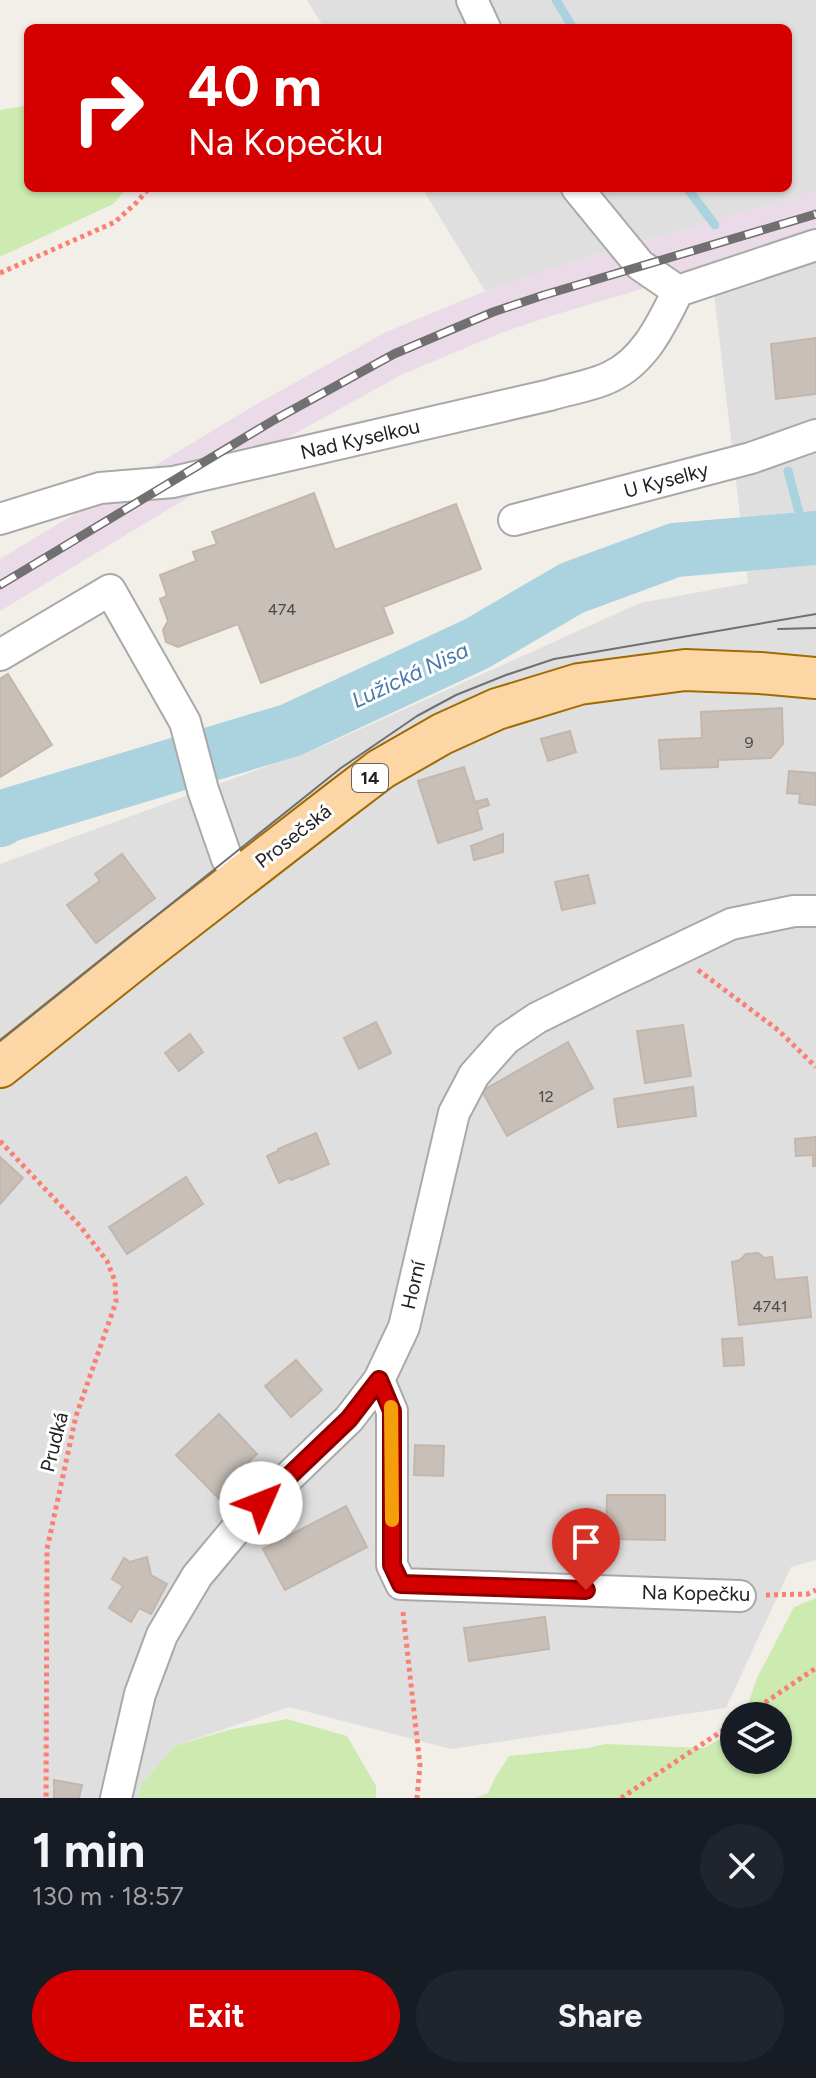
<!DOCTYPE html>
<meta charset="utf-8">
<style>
:root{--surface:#171b24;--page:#20242c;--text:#f1f3f6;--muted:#9ea1a6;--accent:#d40000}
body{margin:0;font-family:Figtree,sans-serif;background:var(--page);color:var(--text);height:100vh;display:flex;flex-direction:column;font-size:30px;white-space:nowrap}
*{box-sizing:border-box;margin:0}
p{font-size:26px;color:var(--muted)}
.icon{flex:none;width:44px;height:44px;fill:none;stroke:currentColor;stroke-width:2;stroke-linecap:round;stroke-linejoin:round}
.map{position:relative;height:1798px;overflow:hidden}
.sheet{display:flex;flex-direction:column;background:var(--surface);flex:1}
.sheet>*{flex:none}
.banner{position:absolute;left:24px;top:24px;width:768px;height:168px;border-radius:12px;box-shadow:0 2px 6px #0004;background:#d40000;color:#fff;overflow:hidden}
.controls{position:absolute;left:720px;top:1702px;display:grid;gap:16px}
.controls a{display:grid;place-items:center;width:72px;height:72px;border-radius:50%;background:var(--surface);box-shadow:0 2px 6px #0004;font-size:40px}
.pin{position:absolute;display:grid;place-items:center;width:68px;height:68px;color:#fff;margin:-82px -34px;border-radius:50% 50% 50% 0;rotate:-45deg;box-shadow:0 0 8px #0007}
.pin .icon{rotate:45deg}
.me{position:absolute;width:88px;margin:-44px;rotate:46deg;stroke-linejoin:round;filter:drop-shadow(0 0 6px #0008)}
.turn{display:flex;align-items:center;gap:28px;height:168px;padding:0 32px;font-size:36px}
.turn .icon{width:104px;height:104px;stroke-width:2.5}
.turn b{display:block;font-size:56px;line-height:68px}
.round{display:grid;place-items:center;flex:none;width:84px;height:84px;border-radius:42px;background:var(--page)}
.head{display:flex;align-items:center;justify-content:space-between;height:136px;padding:0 32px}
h1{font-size:48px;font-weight:700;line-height:60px}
.primary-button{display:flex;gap:16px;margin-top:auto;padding:16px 32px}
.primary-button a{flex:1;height:92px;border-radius:48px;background:var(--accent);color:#fff;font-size:32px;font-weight:700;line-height:92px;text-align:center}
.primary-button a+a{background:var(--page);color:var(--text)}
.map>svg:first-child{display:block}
</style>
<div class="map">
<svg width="816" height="1798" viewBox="0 0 816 1798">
<rect width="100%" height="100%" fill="#f2efe9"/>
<!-- residential -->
<path fill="#e0dfdf" d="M307 0H816V191L583 259 485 291 422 188H788V28H324Z
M816 237V1560L791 1567 726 1708 451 1749 289 1707 175 1746 142 1783 138 1798H0V864L325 745 640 603 748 583 711 268Z"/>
<!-- industrial -->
<path fill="#ebdbe8" d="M816 191V237L551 316 501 333 403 374 285 439 0 611V559L262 401 384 333 485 291 536 273Z"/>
<!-- grass -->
<path fill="#cdebb0" d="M28 105V188H128L113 204 0 257V110Z
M816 1598V1798H475L488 1793 495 1778 509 1756 588 1748 606 1744 703 1748 734 1732V1760H778V1716H744L757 1678 794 1607Z
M287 1719 347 1736 376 1786V1798H138L142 1783 175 1746 228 1730Z"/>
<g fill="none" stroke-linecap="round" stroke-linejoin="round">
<!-- stream -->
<path stroke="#aad3df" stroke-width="9" d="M556 0 573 28
M687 188 715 225
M788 471 806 539"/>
<!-- river -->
<path stroke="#aad3df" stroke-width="54" d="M0 820 6 816 291 730 476 644 572 588 675 550 816 538"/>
</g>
<!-- building -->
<path fill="#c7bfb8" stroke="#c4b6ab" stroke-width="2" d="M816 338V394L776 399 771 344Z
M314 493 335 550 456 504 481 569 383 607 393 633 261 683 238 624 178 647 166 642 163 630 168 621 160 599 167 596 160 575 196 561 193 552 217 544 212 532Z
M8 674 52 745 0 777V679Z
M782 708 783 744 771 758 718 760V767L661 769 659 740 702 738 701 712Z
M570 731 576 752 548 761 541 739Z
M464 767 475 802 487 799 489 805 477 809 482 829 438 843 418 781Z
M789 771 816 773V805L799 803 800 794 787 793Z
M503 834V852L474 860 471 846Z
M122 854 155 898 96 943 67 905 100 881 95 874Z
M588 875 595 903 562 910 555 882Z
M376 1022 391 1053 359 1069 344 1038Z
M683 1025 691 1076 645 1083 637 1031Z
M190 1034 203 1052 179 1071 165 1053Z
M568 1042 593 1088 507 1136 482 1091Z
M693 1087 696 1116 618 1127 614 1099Z
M316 1133 329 1164 291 1180 289 1178 279 1183 267 1156 278 1151V1149Z
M816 1137V1166H813V1155L796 1156 795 1139Z
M0 1157 23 1178 0 1204Z
M186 1177 203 1204 127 1254 109 1227Z
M758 1253 765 1258 772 1257 775 1280 807 1277 811 1317 739 1325 732 1262 740 1260 746 1254Z
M742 1338 744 1365 724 1366 722 1339Z
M296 1360 322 1390 291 1417 265 1386Z
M219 1414 257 1454 237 1473 254 1490 232 1512 176 1455Z
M415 1445 444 1446 443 1476 414 1475Z
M607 1495H665V1540L606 1539Z
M346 1506 367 1547 285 1590 263 1549Z
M147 1557 151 1575 167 1584 151 1614 139 1608 131 1622 109 1608 123 1586 112 1579 124 1558 130 1562Z
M545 1617 549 1649 469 1661 464 1628Z
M54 1780 82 1785 79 1798H54Z"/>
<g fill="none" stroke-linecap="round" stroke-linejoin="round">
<defs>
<path id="minor" d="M472 0 485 28
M577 188 640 265 678 291
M0 519 100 488 173 482 550 395C569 389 592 386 610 377 645 361 662 323 678 291L816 245
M514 520 751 458 816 435
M0 655 110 590 185 722 203 790 227 859 241 876
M379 1380 392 1411V1565L401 1584 740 1596
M116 1798 140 1694 162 1635 197 1576 243 1521 349 1419 379 1380 404 1327 454 1113 474 1075 506 1039 537 1018 618 978 731 924 794 911H816"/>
<path id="major" d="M0 1067 144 952 339 801 381 769 442 734 497 709 579 684 685 670 760 673 816 678"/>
</defs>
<!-- minor casing -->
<use href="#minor" stroke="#a9a9a9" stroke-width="34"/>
<!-- major casing -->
<use href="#major" stroke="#a06b00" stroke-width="44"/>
<!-- path -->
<path stroke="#fa8072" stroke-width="5" stroke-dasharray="4 4" stroke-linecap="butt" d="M0 273 115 222 137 202 149 188
M698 970 778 1030 816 1067
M0 1141 80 1226 107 1261 115 1281 116 1302 76 1416 47 1549 46 1798
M766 1595 808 1594 816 1590
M403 1612 420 1766 417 1798
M745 1716 816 1668
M621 1798 734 1723"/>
<!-- minor -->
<use href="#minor" stroke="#fff" stroke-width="30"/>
<!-- major -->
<use href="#major" stroke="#fcd6a4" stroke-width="40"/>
<!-- tram -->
<path stroke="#707070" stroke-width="2" d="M778 629 816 628
M0 1041 341 768 417 716 456 695 506 675 554 659 816 614"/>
<defs>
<path id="rail" d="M0 585 274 420 394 354 493 312 544 295 816 214"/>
</defs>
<!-- rail casing -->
<use href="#rail" stroke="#707070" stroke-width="9"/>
<!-- rail -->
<use href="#rail" stroke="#fff" stroke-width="6" stroke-dasharray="18" stroke-linecap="butt"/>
</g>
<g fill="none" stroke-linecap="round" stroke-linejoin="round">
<defs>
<path id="route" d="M261 1503 349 1419 379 1380 392 1411V1565L401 1584 586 1590"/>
</defs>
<!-- route casing -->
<use href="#route" stroke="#8a0000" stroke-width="20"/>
<!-- route -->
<use href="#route" stroke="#d40000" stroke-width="14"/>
<!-- slow -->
<path stroke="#f59e0b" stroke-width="14" d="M391 1407 392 1520"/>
</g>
<g text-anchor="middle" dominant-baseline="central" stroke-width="6" stroke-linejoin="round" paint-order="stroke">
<!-- number labels -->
<g font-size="16" fill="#4b4948">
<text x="282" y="609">474</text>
<text x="749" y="742">9</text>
<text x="546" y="1096">12</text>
<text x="770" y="1306">4741</text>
</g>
<!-- shield labels -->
<rect fill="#fff" stroke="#646464" stroke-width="2" x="352" y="764" width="36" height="28" rx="6"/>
<g font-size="18" font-weight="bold" fill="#222">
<text x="370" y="778">14</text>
</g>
<!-- street labels -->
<g font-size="20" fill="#222" stroke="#fff">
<text transform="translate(360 439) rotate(-13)">Nad Kyselkou</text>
<text transform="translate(666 480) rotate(-15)">U Kyselky</text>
<text transform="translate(293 836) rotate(-38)">Prosečská</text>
<text transform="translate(413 1285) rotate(-77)">Horní</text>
<text transform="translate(54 1442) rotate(-76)">Prudká</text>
<text transform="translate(696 1593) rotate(1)">Na Kopečku</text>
</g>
<!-- water labels -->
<g font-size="22" font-style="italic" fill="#4a7aab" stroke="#fff">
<text transform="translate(410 675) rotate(-25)">Lužická Nisa</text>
</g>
</g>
</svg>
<div class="controls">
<a><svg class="icon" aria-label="layers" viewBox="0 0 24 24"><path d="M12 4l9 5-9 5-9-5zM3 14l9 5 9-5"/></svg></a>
</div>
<div class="pin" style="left:586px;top:1590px;background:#d93025"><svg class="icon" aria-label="arrive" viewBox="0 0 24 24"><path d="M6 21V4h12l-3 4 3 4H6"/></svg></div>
<svg class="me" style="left:261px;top:1503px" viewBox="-20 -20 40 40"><circle r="19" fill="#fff"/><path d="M0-13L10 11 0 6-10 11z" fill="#d40000"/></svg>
<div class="banner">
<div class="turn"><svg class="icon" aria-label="right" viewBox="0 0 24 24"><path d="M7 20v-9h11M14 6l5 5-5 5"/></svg><div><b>40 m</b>Na Kopečku</div></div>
</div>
</div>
<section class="sheet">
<div class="head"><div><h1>1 min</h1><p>130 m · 18:57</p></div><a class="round"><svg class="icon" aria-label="close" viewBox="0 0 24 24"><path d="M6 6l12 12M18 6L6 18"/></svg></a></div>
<div class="primary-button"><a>Exit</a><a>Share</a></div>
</section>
